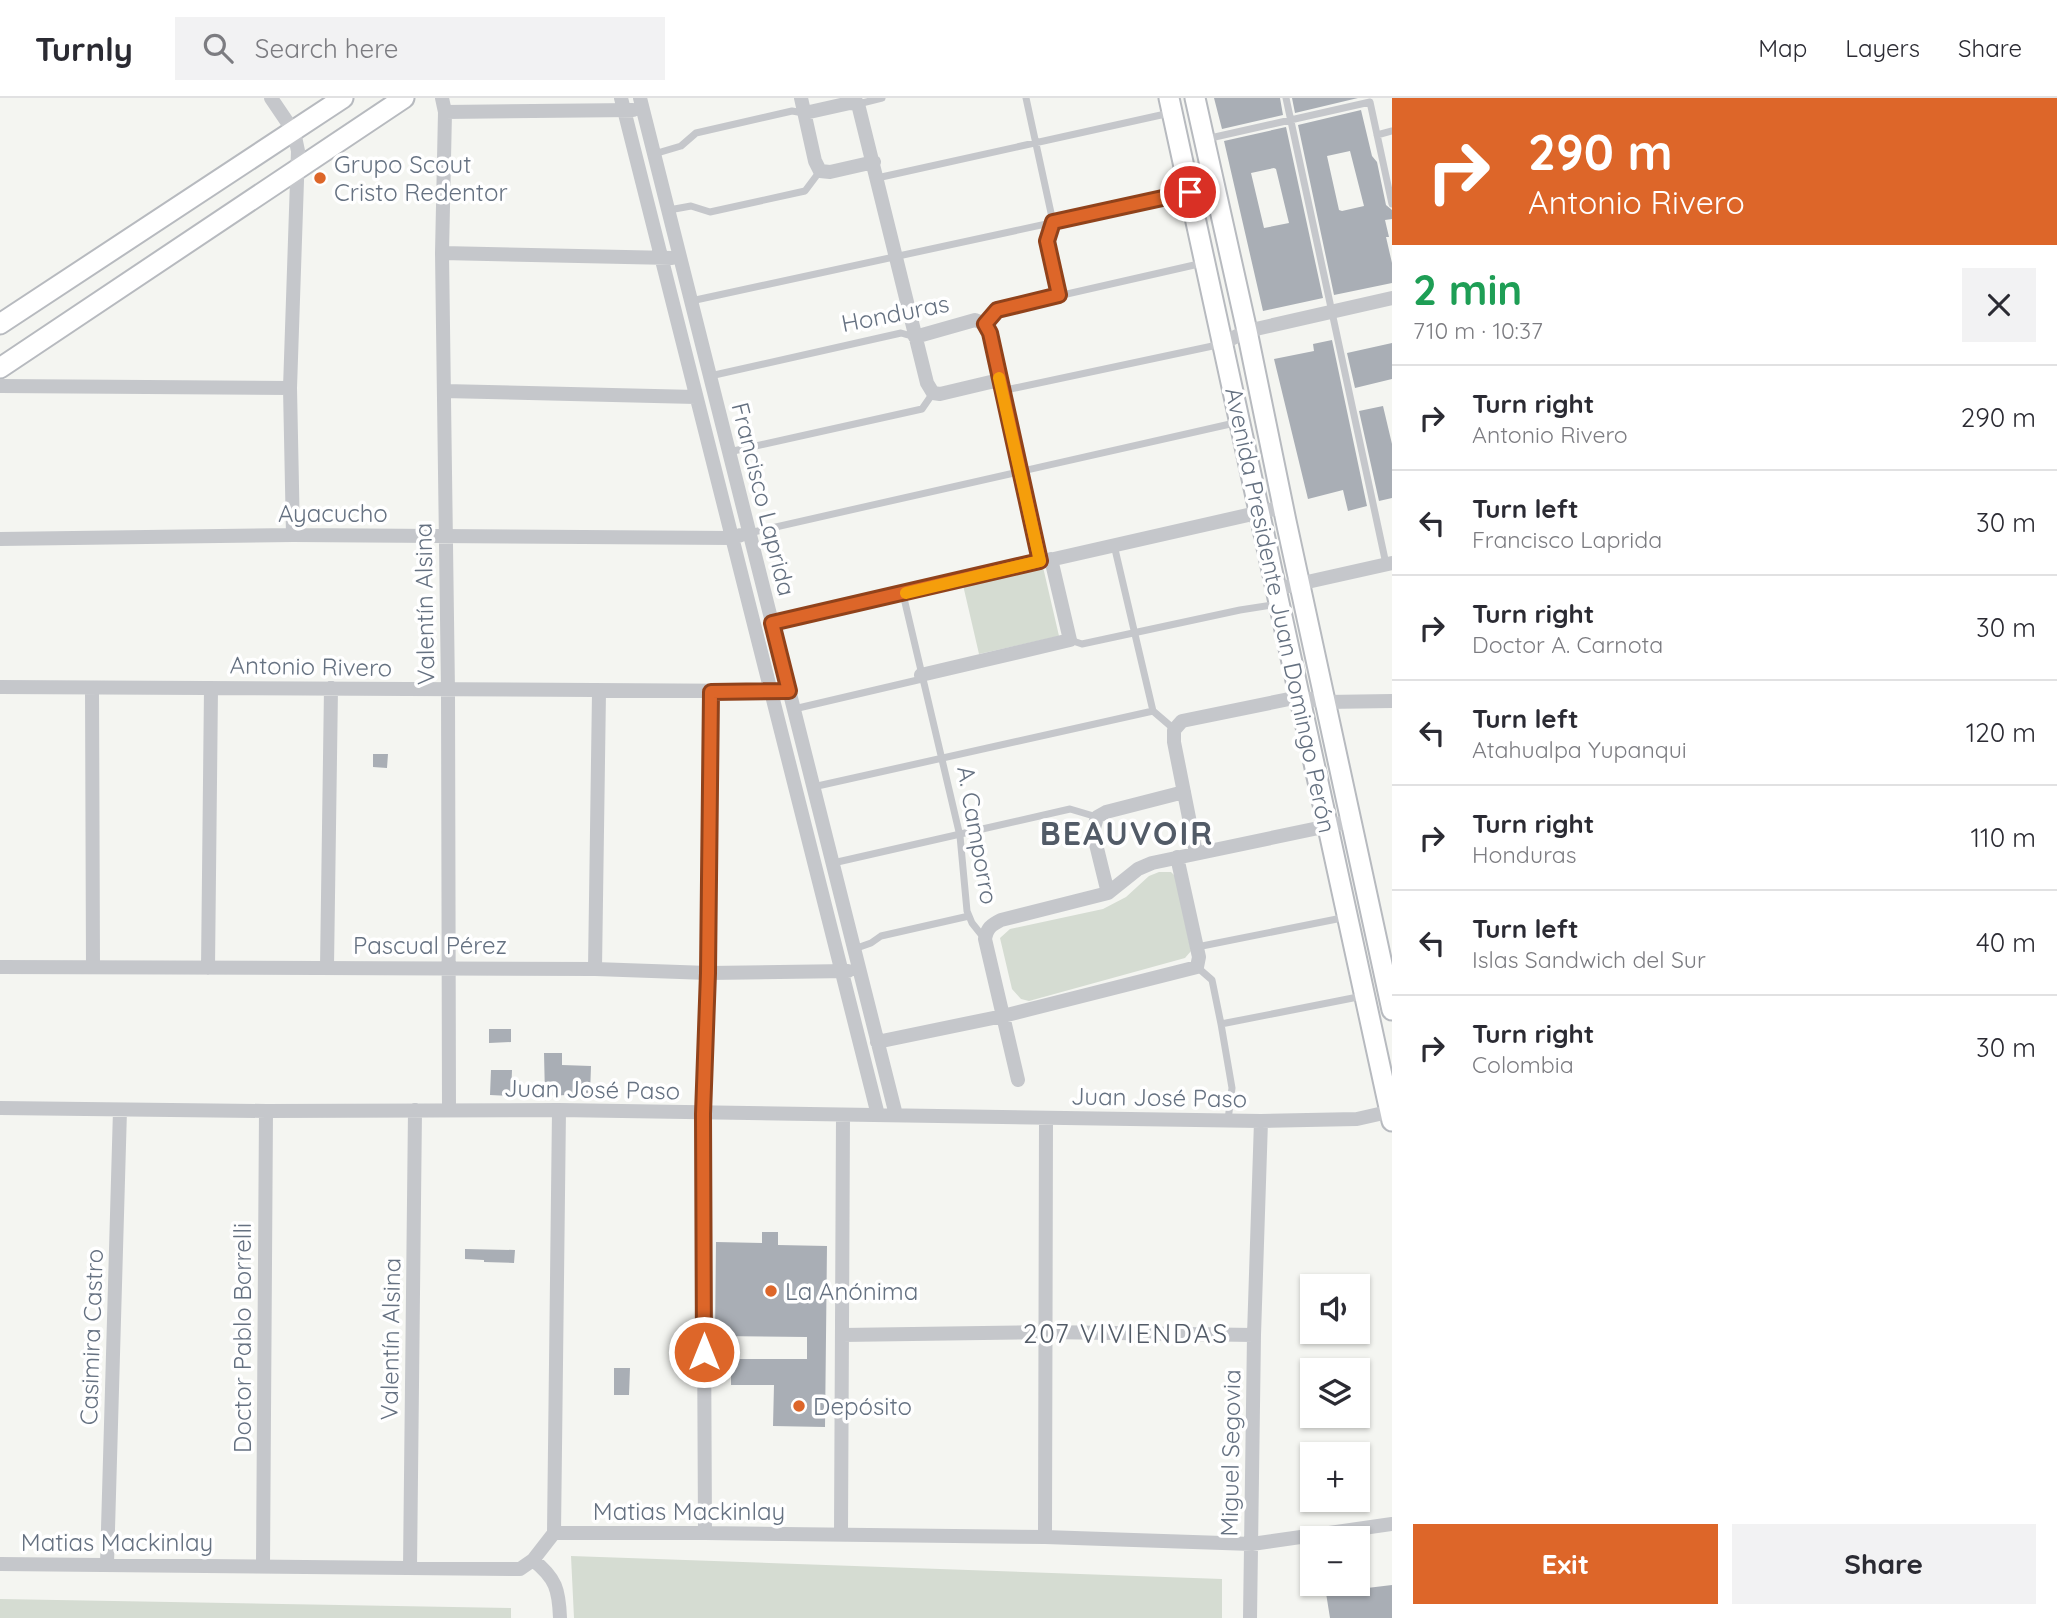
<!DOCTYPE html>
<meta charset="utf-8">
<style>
:root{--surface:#fff;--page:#f2f2f3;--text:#2b2b33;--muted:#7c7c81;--line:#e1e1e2;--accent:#dd6629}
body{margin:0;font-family:Quicksand,sans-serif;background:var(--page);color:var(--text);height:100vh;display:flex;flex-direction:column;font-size:26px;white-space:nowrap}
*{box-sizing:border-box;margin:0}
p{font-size:23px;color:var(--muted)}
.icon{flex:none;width:38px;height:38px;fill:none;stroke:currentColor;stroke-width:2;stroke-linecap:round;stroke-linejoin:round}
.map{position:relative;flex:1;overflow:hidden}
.details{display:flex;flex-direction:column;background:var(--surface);width:665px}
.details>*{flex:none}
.hud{background:#dd6629;color:#fff;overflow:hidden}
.fabs{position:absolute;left:1300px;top:1176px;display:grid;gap:14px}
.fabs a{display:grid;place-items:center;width:70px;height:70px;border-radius:0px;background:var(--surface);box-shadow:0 2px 5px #0004;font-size:35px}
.pin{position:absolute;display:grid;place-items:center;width:60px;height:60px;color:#fff;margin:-30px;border:4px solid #fff;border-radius:50%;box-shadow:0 2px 7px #0007}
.me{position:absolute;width:77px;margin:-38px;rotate:0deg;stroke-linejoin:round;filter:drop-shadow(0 0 5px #0008)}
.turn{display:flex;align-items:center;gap:24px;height:147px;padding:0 21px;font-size:32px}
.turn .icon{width:91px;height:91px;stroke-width:2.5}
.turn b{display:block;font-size:49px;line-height:60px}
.round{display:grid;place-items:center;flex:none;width:74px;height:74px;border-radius:0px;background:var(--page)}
.summary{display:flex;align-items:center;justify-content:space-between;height:119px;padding:0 21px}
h1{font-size:42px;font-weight:800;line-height:52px;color:#1e9e55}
.button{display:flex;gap:14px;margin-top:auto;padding:14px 21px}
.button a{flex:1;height:80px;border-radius:0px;background:var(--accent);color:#fff;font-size:28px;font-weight:800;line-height:80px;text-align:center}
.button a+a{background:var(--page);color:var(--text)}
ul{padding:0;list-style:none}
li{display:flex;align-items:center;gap:21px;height:105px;padding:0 21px;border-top:2px solid var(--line)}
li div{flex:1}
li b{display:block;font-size:26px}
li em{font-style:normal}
header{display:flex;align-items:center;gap:42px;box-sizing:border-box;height:98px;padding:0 35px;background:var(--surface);border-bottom:2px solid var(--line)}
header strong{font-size:33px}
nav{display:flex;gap:38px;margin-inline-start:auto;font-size:24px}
.search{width:490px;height:63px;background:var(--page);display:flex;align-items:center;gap:18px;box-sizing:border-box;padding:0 24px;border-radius:0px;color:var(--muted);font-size:26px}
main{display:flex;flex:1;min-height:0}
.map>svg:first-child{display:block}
</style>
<header>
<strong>Turnly</strong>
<div class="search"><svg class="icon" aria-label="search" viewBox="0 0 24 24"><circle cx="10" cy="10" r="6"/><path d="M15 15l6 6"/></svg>Search here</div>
<nav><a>Map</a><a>Layers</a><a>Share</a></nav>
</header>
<main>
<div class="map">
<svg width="1392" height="1520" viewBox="0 0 1392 1520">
<rect width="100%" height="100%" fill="#f4f5f1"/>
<!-- green -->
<path fill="#d5dcd2" d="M1043 469 1059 538 979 556 963 487Z
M1159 774H1171L1175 778 1191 853 1185 860 1029 903 1021 901 1012 891 1000 840 1010 831 1103 811 1126 799 1149 778Z
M571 1458 1222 1481V1520H574Z
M0 1501 511 1510V1520H0Z"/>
<!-- building -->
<path fill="#a9aeb5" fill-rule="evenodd" d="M1214 0H1280L1283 17 1222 31Z
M1292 0H1358L1295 15Z
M1361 12 1372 58 1377 64 1386 107 1392 112V121L1385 122 1389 139H1386L1392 165V185L1334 197 1298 27ZM1350 53 1364 108 1342 113 1339 112 1327 58Z
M1286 29 1323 200 1263 213 1224 43ZM1274 70 1276 71 1289 125 1264 130 1251 75Z
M1332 242 1367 408 1348 413 1343 392 1308 401 1274 261 1314 253 1313 246Z
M1392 245V281L1355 290 1347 255Z
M1383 308 1392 346V400L1379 403 1359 313Z
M373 656H388L387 670 373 669Z
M489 931H511V944L489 945Z
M544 955H562V967L591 968 590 996 545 998Z
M491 972H512L511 998 490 997Z
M762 1134H778V1147L827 1148 825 1329 773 1328 774 1287H731V1261H807V1239L715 1238 716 1144 762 1145Z
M465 1151 515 1152 514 1165 484 1164V1162L465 1161Z
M614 1270H630L629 1297H614Z
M1392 1487V1520H1330L1326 1495Z"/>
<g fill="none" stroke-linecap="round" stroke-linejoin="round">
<defs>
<path id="secondary" d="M1169 0 1392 1023
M1195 0 1247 233 1286 423 1392 912
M0 226 343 0
M0 270 404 0"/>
</defs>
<!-- secondary casing -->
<use href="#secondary" stroke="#b7babf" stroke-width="23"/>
<!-- service -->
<path stroke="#c5c7cb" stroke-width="7" d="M1026 0 1053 124 1047 143 1059 197
M1286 0 1386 466
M858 6 882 0
M1377 37 1392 33
M1206 41 1370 4 1392 106
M654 56 681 48 696 35 792 13 804 15
M877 80 1170 15
M669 112 691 108 710 114 805 93 820 73
M691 203 1189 95
M985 226 997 212 1203 165
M710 278 901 235 915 239
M1001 293 1222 246
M729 354 922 311 933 295
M749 435 1239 324
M1114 447 1153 613 1174 631
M903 496 960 738 967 813 972 825 984 840
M1070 542 1082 546 1240 512 1279 506
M794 611 922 581
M813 689 1153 613
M833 765 1070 711 1097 719
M1197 849 1347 819
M854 851 871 845 881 838 969 818
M1197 869 1212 882 1221 926 1232 990 1228 1022
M1221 926 1363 898"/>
<!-- minor -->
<path stroke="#c5c7cb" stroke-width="14" d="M271 0 294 34 298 53 290 290 293 437
M442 0 445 14 442 155 448 593 449 1012
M621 0 878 1017
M640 0 896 1017
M801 0 815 63 820 73 830 74 874 64
M445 14 633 12
M805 15 850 5 858 6 927 285 933 295 940 296 999 282
M442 155 672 160
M915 239 975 222 985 226 990 235 1040 463
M1223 245 1247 233 1392 200
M0 288 290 290
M444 293 696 299
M0 441 293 437 732 440 741 437
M1276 491 1392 465
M772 525 1283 409
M921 577 1070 542 1051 461
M0 589 779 593
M92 590 93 869
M1196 755 1174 644V632L1182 623 1299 599 1326 604 1392 603
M1108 795 1093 734 1097 719 1106 714 1184 694
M0 869 595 871 708 875 848 873
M327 869 331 590
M208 870 211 590
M595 871 599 594
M877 944 1003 918 1197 869 1199 859 1177 759
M1018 982 985 841C987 830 991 827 1001 822L1108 795 1138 771 1152 765 1352 723
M0 1010 266 1013 559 1012 1261 1023 1357 1021 1392 1013
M842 1237 1045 1234 1254 1237
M554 1435H705L1045 1439 1252 1446 1392 1426
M554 1435 559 1012
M705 1435 703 1015 708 875 711 594
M841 1436 843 1017
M1045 1439 1046 1020
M533 1462C556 1480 559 1492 560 1520
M0 1466 520 1471 533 1462 554 1435
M107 1466 120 1012
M263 1467 266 1013
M410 1470 415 1012
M1250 1520 1254 1237 1261 1023"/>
<!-- secondary -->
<use href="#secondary" stroke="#fff" stroke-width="19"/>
</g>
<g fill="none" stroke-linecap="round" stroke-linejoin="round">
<defs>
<path id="route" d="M704 1254 703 1016 708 875 711 594 789 593 772 525 1040 463 990 235 985 226 997 212 1059 197 1047 143 1053 124 1190 94"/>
</defs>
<!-- route casing -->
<use href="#route" stroke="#90421b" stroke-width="18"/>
<!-- route -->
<use href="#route" stroke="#dd6629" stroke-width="12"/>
<!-- slow -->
<path stroke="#f59e0b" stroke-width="12" d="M906 495 1040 463 999 280"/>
</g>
<!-- markers -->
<g fill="#dd6629" stroke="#fff" stroke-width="2.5">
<circle cx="320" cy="80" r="7"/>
<circle cx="771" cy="1193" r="7"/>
<circle cx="799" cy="1308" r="7"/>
</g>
<g text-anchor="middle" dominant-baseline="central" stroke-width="7" stroke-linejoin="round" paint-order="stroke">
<!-- poi labels -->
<g font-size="24" fill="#657181" stroke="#fff" text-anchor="start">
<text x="334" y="66">Grupo Scout<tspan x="334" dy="28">Cristo Redentor</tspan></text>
<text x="785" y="1193">La Anónima</text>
<text x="813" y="1308">Depósito</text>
</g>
<!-- street labels -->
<g font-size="24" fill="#657181" stroke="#fff">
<text transform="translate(895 215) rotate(-11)">Honduras</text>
<text transform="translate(764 401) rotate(76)">Francisco Laprida</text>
<text x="333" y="415">Ayacucho</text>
<text transform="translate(424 506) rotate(-91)">Valentín Alsina</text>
<text transform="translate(1281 512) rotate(78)">Avenida Presidente Juan Domingo Perón</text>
<text transform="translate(311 568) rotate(1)">Antonio Rivero</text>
<text transform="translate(978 737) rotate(80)">A. Camporro</text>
<text x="430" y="847">Pascual Pérez</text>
<text transform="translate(592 991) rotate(1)">Juan José Paso</text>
<text transform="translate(1159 999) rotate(1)">Juan José Paso</text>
<text transform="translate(91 1239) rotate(-88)">Casimira Castro</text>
<text transform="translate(242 1240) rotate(-90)">Doctor Pablo Borrelli</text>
<text transform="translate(390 1241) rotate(-89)">Valentín Alsina</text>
<text transform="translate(1230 1355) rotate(-89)">Miguel Segovia</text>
<text x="689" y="1413">Matias Mackinlay</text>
<text x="117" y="1444">Matias Mackinlay</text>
</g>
<!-- neighbourhood labels -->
<g font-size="26" letter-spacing="2" fill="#525b67" stroke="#fff">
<text x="1126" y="1235">207 VIVIENDAS</text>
</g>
<!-- district labels -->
<g font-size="32" font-weight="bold" letter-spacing="2" fill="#525b67" stroke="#fff">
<text x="1127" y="735">BEAUVOIR</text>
</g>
</g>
</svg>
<div class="fabs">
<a><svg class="icon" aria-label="sound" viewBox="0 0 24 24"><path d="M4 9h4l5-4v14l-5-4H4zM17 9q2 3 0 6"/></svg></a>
<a><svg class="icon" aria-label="layers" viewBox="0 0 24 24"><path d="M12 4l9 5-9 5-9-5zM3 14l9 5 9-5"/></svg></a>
<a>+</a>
<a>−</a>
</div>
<div class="pin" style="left:1190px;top:94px;background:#d93025"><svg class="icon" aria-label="arrive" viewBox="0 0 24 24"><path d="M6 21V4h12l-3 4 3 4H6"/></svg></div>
<svg class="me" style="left:704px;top:1254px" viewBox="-20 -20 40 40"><circle r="17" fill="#dd6629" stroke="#fff" stroke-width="3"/><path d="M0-11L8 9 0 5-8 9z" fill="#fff"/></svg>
</div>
<section class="details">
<div class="hud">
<div class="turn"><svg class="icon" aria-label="right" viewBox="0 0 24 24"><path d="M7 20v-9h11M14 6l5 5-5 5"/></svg><div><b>290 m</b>Antonio Rivero</div></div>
</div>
<div class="summary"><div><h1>2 min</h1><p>710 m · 10:37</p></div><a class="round"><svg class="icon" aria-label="close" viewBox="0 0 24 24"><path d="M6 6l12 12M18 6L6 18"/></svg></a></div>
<ul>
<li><svg class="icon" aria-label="right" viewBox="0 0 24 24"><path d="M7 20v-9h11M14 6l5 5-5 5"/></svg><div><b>Turn right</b><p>Antonio Rivero</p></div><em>290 m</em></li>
<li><svg class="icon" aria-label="left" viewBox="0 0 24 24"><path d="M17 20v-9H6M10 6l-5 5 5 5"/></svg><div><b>Turn left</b><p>Francisco Laprida</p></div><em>30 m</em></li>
<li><svg class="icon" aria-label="right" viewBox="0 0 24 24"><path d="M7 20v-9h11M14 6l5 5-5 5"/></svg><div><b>Turn right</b><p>Doctor A. Carnota</p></div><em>30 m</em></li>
<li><svg class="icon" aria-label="left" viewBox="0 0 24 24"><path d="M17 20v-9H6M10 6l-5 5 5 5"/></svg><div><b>Turn left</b><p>Atahualpa Yupanqui</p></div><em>120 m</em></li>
<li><svg class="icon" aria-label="right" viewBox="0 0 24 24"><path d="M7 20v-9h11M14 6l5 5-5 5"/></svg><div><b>Turn right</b><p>Honduras</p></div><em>110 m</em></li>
<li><svg class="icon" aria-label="left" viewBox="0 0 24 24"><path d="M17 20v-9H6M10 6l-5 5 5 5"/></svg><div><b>Turn left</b><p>Islas Sandwich del Sur</p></div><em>40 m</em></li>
<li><svg class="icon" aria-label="right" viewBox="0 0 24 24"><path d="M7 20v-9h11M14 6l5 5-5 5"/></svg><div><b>Turn right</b><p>Colombia</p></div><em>30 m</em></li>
</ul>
<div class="button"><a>Exit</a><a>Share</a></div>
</section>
</main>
